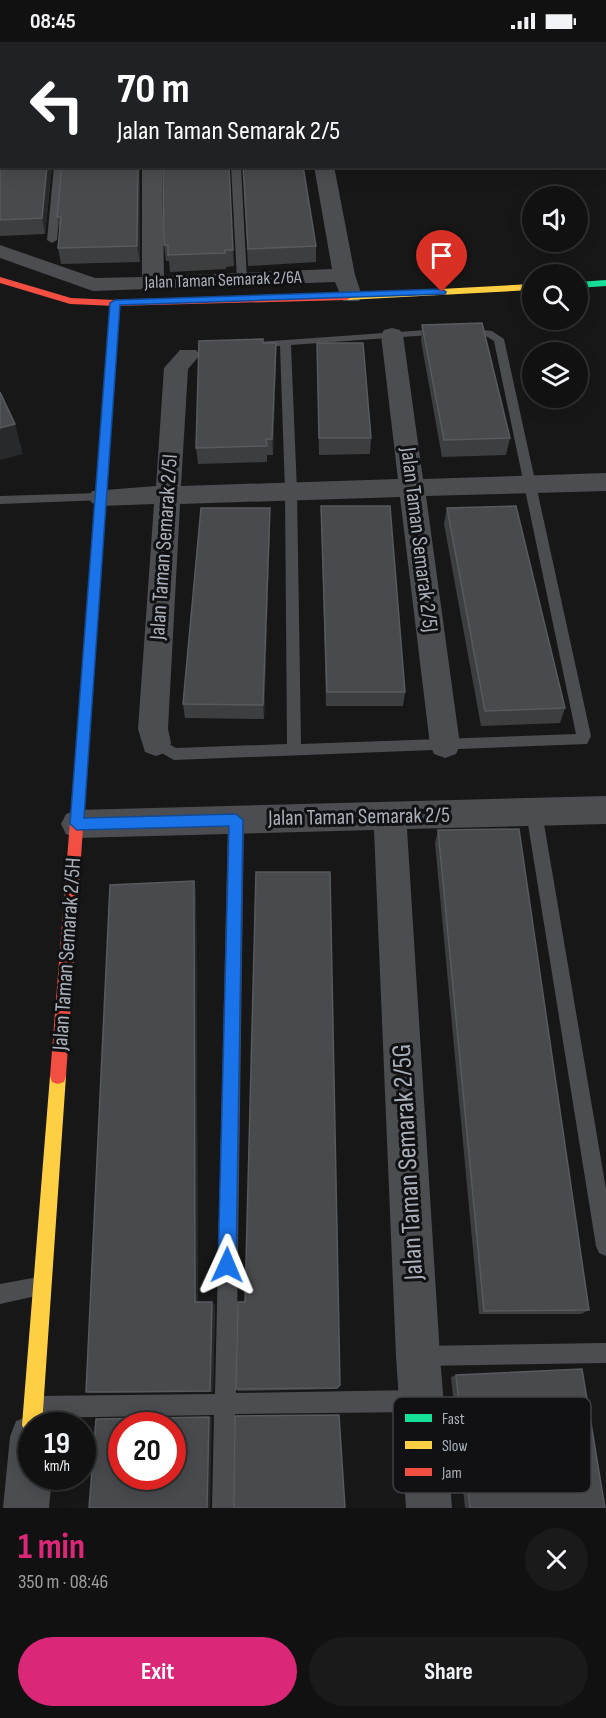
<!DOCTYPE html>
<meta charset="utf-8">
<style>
:root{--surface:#111;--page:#1a1a1a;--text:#f1f3f6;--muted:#9c9d9f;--line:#303131;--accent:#db2777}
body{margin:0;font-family:"Sofia Sans Condensed",sans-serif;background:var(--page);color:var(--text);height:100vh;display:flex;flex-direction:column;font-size:22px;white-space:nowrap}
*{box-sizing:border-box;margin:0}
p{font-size:20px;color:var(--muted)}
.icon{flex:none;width:33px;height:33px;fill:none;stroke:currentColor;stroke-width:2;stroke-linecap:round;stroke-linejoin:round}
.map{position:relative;height:1466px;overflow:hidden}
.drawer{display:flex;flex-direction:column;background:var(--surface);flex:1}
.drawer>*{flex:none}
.guide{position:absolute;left:0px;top:0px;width:606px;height:126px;box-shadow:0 3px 15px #0003,0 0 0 2px var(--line);background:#202124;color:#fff;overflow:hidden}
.controls{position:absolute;left:522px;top:144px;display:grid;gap:12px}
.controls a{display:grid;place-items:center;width:66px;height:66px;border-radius:50%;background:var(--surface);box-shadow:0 3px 15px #0003,0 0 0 2px var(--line);font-size:30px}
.speed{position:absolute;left:18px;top:1370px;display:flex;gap:12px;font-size:30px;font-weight:700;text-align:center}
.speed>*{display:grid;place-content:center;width:78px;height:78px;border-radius:50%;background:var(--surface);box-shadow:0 3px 15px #0003,0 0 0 2px var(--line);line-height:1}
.speed small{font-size:15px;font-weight:400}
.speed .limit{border:9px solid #d22;background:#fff;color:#111}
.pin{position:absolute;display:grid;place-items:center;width:51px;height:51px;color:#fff;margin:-62px -26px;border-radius:50% 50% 50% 0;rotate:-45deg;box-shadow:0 0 6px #0007}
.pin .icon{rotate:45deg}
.me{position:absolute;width:66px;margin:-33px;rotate:1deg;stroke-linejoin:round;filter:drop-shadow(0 0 4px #0008)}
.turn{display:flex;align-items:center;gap:21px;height:126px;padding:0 18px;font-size:27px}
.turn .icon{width:78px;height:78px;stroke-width:2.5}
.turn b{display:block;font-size:42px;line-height:51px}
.round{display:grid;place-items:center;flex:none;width:63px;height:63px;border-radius:32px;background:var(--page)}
.head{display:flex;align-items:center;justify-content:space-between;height:102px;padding:0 18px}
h1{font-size:36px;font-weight:700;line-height:45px;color:var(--accent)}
.action{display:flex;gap:12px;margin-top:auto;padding:12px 18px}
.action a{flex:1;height:69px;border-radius:36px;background:var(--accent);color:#fff;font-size:24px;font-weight:700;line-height:69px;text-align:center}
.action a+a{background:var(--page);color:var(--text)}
.status{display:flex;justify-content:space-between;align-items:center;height:42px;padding:0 30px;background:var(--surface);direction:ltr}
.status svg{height:16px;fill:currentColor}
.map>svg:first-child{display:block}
</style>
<div class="status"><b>08:45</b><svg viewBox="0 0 49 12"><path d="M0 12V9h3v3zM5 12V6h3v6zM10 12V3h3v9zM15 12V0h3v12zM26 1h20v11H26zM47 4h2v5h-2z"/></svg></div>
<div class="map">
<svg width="606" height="1466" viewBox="0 0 606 1466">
<rect width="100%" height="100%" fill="#171717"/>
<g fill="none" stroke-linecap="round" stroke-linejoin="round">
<!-- lane -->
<path fill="#4b4d50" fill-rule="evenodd" d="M54 124H64L57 198 52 201 47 198Z
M231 124H241L247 238 242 241 237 238Z
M464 286 492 289 504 297 591 694 587 702 174 718 151 705 149 701 151 697 156 695 176 706 287 702 285 449 280 304 248 306 244 305V301L440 287 444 288V292L291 303 297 449 301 702 576 692 494 299 486 294 460 291V287Z
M101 451 105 452V458L0 462V454Z
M534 763 539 765 542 770 606 1147V1214L599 1211 596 1204 526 770 529 765Z
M236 771 241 773 244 778 236 1351 417 1348 424 1352 428 1359 424 1366 417 1370 235 1372 234 1466H212L214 1373 37 1376 30 1372 26 1365 30 1358 37 1354 215 1352 228 778 231 773Z
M38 1235 45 1238 48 1245 45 1252 0 1262V1242Z
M606 1301V1321L420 1324 413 1321 410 1314 413 1307 420 1304Z"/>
<!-- street -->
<path fill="#4b4d50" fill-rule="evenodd" d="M294 0H310L311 2H294Z
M549 0H566L567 2H550Z
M604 33H606V44H604Z
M142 124H162L164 234 332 227 314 124H334L355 233 362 254 359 259H343L335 240 93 249 0 216V203L95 236 142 235Z
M392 286 400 288 403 293 423 437 606 431V449L426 454 460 703 456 712 445 716 434 712 430 703 400 455 180 462 168 687 171 701 167 710 156 714 145 710 138 687 154 462 101 464 92 461 88 455 92 449 156 444 164 326 180 308H196L200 313 188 327 181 444 398 437 381 293 384 288Z
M606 754V782L407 787 440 1314 452 1466H406L396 1314 374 788 77 796 66 792 61 782 66 772 77 768Z
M32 1373 48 1379 49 1383H32V1434H52L49 1466H3L10 1395 16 1379Z"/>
<!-- fast -->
<path fill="#16e098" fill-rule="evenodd" d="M606 238V244L578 246V240Z"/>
<!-- slow -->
<path fill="#ffcf43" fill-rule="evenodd" d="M532 242V248L347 258 342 255 347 252Z
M115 258 120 261 94 626 88 631 82 626 110 261Z
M58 1026 64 1028 66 1034 42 1383H32V1392L25 1390 22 1383 50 1034 52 1028Z"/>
<!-- jam -->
<path fill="#f24e42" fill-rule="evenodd" d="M0 235 71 256 115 258 347 252 352 255 347 258 115 264 70 262 0 241Z
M88 621 94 626 66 1034 64 1040 58 1042 52 1040 50 1034 82 626Z"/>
</g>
<!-- wall -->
<path fill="#3c3e40" d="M584 0H606V16L604 15V2H586Z
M0 35 2 124H52L45 192 0 194Z
M140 124V220L61 222 58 206 60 190 57 175Z
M229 124 234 224 226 225V227L170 230 169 219H166L164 203Z
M243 124 316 204V220L248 224Z
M422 283 510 396 506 413 442 415 421 299Z
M263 301H276V318L273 413H267V420L198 422 196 406Z
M317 301 371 396 370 412 319 413Z
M321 464 405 650 403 664H326Z
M270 466V482L264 677 185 676 183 662Z
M447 466 565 666 560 681 481 684 444 482Z
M438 788 589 1268 581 1272H479L435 801Z
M194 839 196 851 198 1260 215 1263 213 1350 92 1351 86 1350Z
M456 1333 605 1466H465L451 1335Z
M340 1343 336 1347 238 1349 236 1347Z"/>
<!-- shaded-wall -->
<path fill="#28292a" d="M47 124H52L45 192 42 176Z
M138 124H140V220L137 204Z
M276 301V318L273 413 272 397Z
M15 382 23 412 0 418V386Z
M270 466V482L264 677 263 663Z
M194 839 196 851 198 1263 195 1260Z
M212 1260 215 1263 213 1350 210 1349Z
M209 1375H212L210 1466H207Z"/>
<!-- building -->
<path fill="#484a4d" stroke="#575a5e" stroke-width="1.5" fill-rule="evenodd" d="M9 0H281L282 2H9Z
M0 35H2V124H47L42 176 0 178Z
M62 124H138L137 204 58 206 61 175H57Z
M163 124H229L233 208H225V211L168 213V203H164Z
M243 124H303L316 204 248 207Z
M482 281 510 396 444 398 422 283Z
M263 297V301H276L272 397H266L267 404 196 406 199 299Z
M317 301H363L371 396H319Z
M0 350 15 382 0 386Z
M321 464H390L405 650H327Z
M516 464 565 666 485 669 447 466Z
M201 466H270L263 663 183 662Z
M519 787 589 1268 484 1269 438 788Z
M256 830H330L340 1343 337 1346 236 1347 238 1260H245Z
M194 839 195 1260H212L210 1349 86 1350 110 843Z
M582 1327 605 1466H470L456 1333Z
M339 1373 345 1466H234L235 1374Z
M209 1375 207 1466H89L96 1377ZM122 1383H172V1434H122Z"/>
<!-- route -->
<path fill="#1a73e8" stroke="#114b97" stroke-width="1.5" d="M442 247 446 250 445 252 120 263 84 776 236 772 243 778 236 1223 233 1230 227 1232 220 1230 218 1223 229 784 77 788 70 782 110 261 115 258Z"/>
<g text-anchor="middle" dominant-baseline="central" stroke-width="6" stroke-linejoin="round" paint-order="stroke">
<!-- far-street labels -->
<g font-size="18" fill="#a8afb8" stroke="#111113">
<text transform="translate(223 238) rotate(-2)">Jalan Taman Semarak 2/6A</text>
</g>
<!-- street labels -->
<g font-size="22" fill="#a8afb8" stroke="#111113">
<text transform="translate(419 498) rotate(83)">Jalan Taman Semarak 2/5J</text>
<text transform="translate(164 505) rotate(-86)">Jalan Taman Semarak 2/5I</text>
<text transform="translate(359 775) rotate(-1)">Jalan Taman Semarak 2/5</text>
<text transform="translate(67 912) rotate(-86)">Jalan Taman Semarak 2/5H</text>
</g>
<!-- near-street labels -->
<g font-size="27" fill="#a8afb8" stroke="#111113">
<text transform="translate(408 1120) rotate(-93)">Jalan Taman Semarak 2/5G</text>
</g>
</g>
<!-- legend -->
<rect x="393" y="1355" width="198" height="96" rx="9" fill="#111113" stroke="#3e4045" stroke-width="1.5"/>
<rect x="405" y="1372" width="27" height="8" fill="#16e098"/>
<rect x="405" y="1399" width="27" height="8" fill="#ffcf43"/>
<rect x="405" y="1426" width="27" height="8" fill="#f24e42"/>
<g font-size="16" fill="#a8afb8">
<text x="442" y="1382">Fast</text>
<text x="442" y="1409">Slow</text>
<text x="442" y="1436">Jam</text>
</g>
</svg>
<div class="controls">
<a><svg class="icon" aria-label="sound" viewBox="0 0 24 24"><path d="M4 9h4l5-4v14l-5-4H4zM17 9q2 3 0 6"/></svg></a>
<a><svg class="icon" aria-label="search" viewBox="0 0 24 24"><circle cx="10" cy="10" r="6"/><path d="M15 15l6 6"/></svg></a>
<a><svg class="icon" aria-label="layers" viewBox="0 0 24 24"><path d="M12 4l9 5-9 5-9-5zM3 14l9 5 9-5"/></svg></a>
</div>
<div class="speed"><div>19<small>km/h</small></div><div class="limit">20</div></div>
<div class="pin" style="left:442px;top:250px;background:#d93025"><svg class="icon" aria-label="arrive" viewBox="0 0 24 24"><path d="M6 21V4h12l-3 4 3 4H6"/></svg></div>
<svg class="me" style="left:227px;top:1223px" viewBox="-20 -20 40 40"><path d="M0-17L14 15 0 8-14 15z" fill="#1a73e8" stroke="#fff" stroke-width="4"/></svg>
<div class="guide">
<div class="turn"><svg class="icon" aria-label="left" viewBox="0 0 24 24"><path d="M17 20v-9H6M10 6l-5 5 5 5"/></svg><div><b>70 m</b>Jalan Taman Semarak 2/5</div></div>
</div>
</div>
<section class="drawer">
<div class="head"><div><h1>1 min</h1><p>350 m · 08:46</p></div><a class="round"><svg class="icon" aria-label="close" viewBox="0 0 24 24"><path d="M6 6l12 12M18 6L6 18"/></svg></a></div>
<div class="action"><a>Exit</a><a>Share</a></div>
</section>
